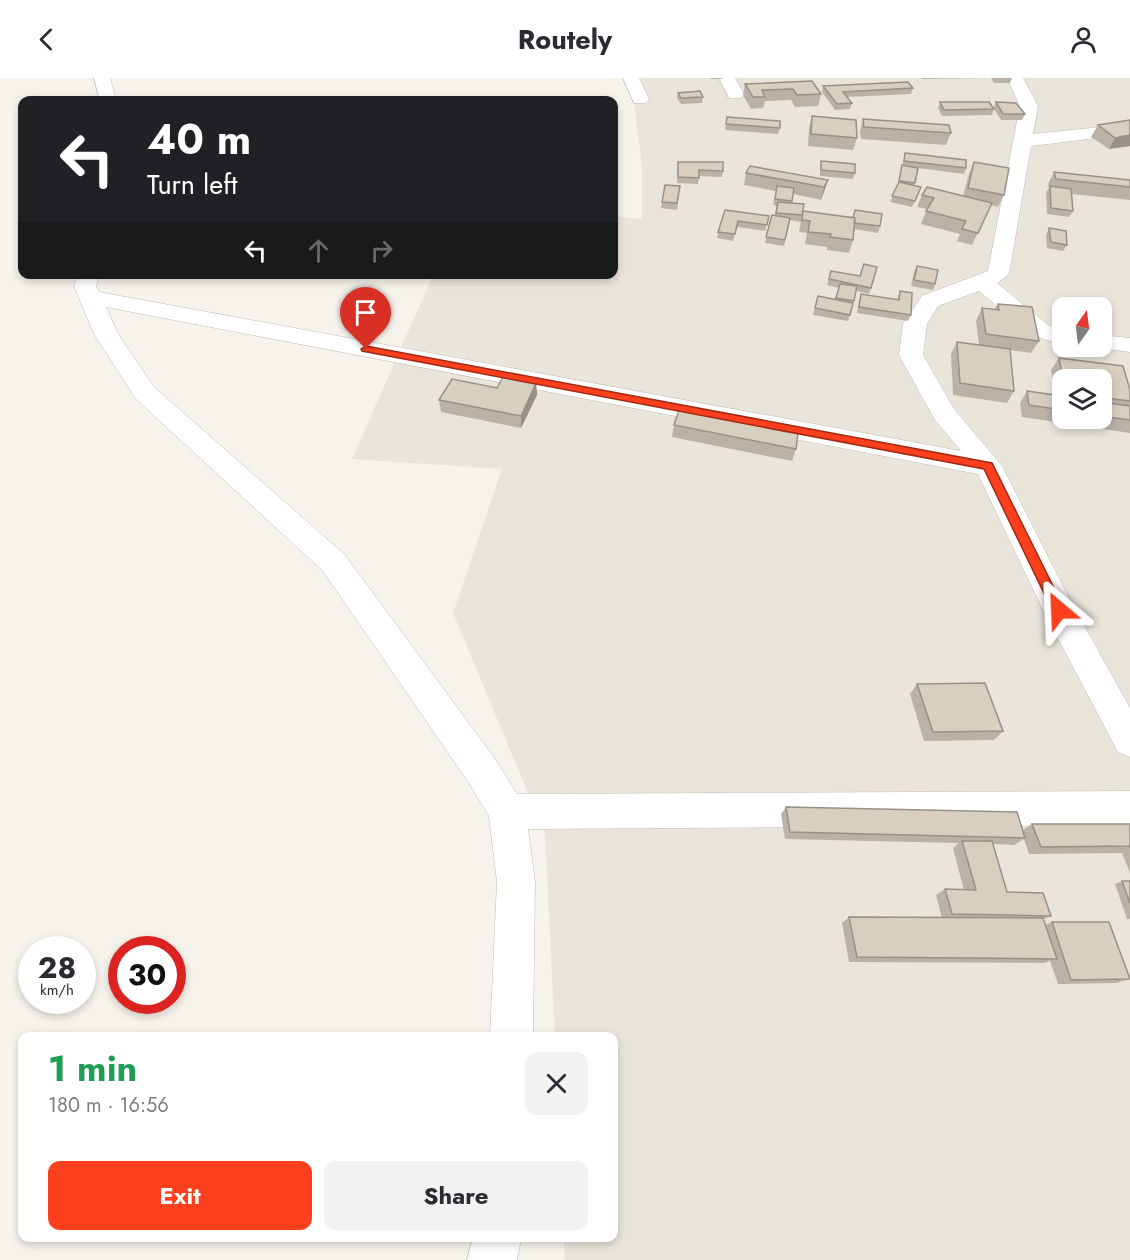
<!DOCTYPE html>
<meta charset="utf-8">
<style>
:root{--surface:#fff;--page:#f2f2f3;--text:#2b2b33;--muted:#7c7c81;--accent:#fc3f1d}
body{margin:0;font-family:Jost,sans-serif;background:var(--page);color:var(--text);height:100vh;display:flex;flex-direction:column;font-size:22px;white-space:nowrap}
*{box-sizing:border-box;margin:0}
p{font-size:20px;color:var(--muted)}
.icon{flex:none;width:33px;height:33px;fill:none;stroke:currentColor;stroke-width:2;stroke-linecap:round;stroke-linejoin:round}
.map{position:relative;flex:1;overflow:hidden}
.side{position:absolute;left:18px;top:954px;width:600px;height:210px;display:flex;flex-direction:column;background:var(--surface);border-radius:12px;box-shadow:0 3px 9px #0003}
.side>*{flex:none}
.hud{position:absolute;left:18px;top:18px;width:600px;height:183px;border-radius:12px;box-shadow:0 3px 9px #0003;background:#202124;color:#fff;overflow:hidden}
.needle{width:39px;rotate:14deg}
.controls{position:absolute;left:1052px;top:219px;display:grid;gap:12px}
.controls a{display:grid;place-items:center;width:60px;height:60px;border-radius:12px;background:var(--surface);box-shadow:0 3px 9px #0003;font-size:30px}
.speed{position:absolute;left:18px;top:858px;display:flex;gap:12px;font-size:30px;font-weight:700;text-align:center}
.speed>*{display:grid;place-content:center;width:78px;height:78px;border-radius:50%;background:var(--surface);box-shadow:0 3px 9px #0003;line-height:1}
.speed small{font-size:15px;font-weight:400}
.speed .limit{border:9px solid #d22;background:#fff;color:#111}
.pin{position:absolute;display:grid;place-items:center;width:51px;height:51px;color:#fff;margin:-62px -26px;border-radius:50% 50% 50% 0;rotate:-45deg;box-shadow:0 0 6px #0007}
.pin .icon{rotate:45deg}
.me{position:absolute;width:66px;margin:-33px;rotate:334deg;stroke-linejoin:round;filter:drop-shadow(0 0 4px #0008)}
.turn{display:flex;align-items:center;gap:21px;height:126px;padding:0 30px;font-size:27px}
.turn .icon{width:78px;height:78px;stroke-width:2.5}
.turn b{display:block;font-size:42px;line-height:51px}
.lanes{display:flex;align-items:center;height:57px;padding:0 30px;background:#0003;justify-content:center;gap:30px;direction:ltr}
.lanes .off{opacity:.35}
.round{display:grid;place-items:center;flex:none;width:63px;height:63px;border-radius:12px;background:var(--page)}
.overview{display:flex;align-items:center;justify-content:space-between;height:102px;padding:0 30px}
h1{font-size:36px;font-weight:700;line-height:45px;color:#1e9e55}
.primary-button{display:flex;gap:12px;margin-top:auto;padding:12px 30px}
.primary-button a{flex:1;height:69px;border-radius:12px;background:var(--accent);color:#fff;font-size:24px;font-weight:700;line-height:69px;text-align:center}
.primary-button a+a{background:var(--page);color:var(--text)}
header{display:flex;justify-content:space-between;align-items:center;height:78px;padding:0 30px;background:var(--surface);font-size:27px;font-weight:700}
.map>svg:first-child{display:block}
</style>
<header><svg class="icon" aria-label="back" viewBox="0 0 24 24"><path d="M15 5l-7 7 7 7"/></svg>Routely<svg class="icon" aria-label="person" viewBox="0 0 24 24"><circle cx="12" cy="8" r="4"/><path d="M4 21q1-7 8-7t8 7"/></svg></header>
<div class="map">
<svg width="1130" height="1182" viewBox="0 0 1130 1182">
<rect width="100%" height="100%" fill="#f6f3ec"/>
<!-- residential -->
<path fill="#eae5da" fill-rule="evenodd" d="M631 0H1130V1182H565L564 1160H614V958H555L545 756 453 535 502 391 352 381 433 197 614 196V138L642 141V88ZM1062 230H1101V268H1062ZM1062 302H1101V340H1062Z"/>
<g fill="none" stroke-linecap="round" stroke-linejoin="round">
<defs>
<path id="minor" d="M94 0H110L116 22H100Z
M623 0H639L649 21 646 25H634Z
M719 0H735L744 16 741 20H729Z
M1007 0H1023L1038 28 1033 56 1130 46V56L1031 68 1009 196 997 205 1048 247 1062 252V267L1032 257 979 213 938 228 927 246 923 277 954 331 1002 388 1071 524 1130 630V679L1118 674 1043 532 978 396 106 229 118 256 154 309 345 477 495 681 517 716 1130 713V747L528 751 535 804 533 958H490L497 804 489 738 469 705 323 493 136 321 94 256 74 208 78 196H100L96 208 99 214 961 373 935 342 899 277 903 246 922 218 988 193 1020 28Z
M1101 257 1130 260V274L1093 269 1101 268Z
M473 1160H521L517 1182H467Z"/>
</defs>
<!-- minor casing -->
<use href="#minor" stroke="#c2bbae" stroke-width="1"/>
<!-- minor -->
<use href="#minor" fill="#fff" fill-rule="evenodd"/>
</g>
<!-- wall -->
<path fill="#bab2a6" d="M710 0H722V1H711Z
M921 0H1012L1010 5H994L991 0 922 1Z
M812 3 821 16 818 28 795 29 791 22 765 23 763 30 751 31 743 17 745 6Z
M823 8 913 10 911 16 847 19 852 25 850 31 835 32 822 14Z
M678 15 703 19 702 25 681 26 677 20Z
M940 24 993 30 996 24 1025 36 1022 42H1001L994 31 992 37 942 38 938 30Z
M812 38 857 60 853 72 808 68 809 50Z
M727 39 780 50 778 56 725 52Z
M863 41 951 55 946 67 861 61 860 53Z
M1130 42V68L1109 71 1091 59 1098 47Z
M905 75 966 90 964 96 918 90 914 107 919 115 912 129 890 124 898 107Z
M821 83 855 95 853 101 820 98V89Z
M678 84 723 93 722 99 699 98 698 106 677 105Z
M974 84 1004 117 998 129 991 127 972 167 957 163 960 156 921 146 927 131 917 129 922 117 963 118 969 96Z
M1054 94 1130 102V122L1071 116 1073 133 1069 139 1047 136 1046 114 1049 110 1048 106Z
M746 95 828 102 821 122 793 116 792 125 804 133 853 140 855 132 880 148 878 155 854 151 853 162 849 175 827 172V169L805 166 807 155 799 154 801 144 790 142 784 168 765 165 772 137H775L777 128 773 127 776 113 744 107Z
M665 107 680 108 677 132 661 130Z
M725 132 769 138 765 153 737 149 733 163 717 160Z
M1049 150 1067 167 1063 173 1047 170 1046 157Z
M917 188 935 206 933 212 911 208 914 194Z
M831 193 871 210 869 216 856 213 848 243 813 237 818 218 836 221 839 210 827 207Z
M900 213 911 237 908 243 857 235 859 222 861 216 897 222Z
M998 226 1039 263 1031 275 1010 272 1014 313 1007 325 953 317 951 276 957 264 979 267 976 243 982 230 994 232Z
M1059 280 1130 312V355L1022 339 1020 325 1027 313 1062 318V340H1101V302H1062V309L1054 308 1051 292Z
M536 305 537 317 521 350 441 334 439 322 497 310Z
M674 347 796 371 792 383 672 359Z
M917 606 1003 653 994 662 924 663 910 616Z
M786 729 1023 752 1032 746H1130V795L1122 775 1029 776 1024 761 1014 767 993 766 1007 814 1051 838 1044 841 1045 847 1052 844 1130 901 1116 905 1058 906 1050 883 1044 885 849 884 842 845 849 839 942 840 936 817 945 811 964 812 953 770 959 765 785 761 781 736Z
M1122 803H1130V841H1127L1115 806Z"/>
<!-- shaded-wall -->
<path fill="#979187" d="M1130 57V68L1109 71 1115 60Z
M828 102 824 114 821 122 824 109Z
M536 305 537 317 521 350V338Z"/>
<!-- building -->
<path fill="#d8cfc1" stroke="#979187" stroke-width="1.5" d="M812 3 821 16 797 17 793 11 762 12 765 19H753L745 6Z
M908 4 913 10 843 14 852 25 837 26 823 8Z
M700 13 703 19 681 20 678 15Z
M940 24H989L994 31 944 32Z
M996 24 1016 25 1025 36H1003Z
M812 38 856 42 857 60 811 56Z
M727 39 780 43V50L726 46Z
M863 41 949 47 951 55 864 49Z
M1130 42V57L1115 60 1098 47Z
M905 75 966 82V90L904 83Z
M821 83 855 86V95L821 92Z
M678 84H723V93L699 92V100L678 99Z
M974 84 1009 90 1004 117 968 110Z
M902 87 918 90 915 105 899 103Z
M750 88 828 102 824 109 746 95Z
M1054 94 1130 102V109L1056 101Z
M899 104 921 109 915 123 892 118Z
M665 107 680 108 677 125 662 124Z
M777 108 794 110 792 123 775 121Z
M1050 108 1071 111 1073 133 1051 130Z
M927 109 992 125 978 155 962 151 966 143 926 133 934 120 922 117Z
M778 124 804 126 802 137 776 135Z
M725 132 769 138 767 147 738 143 735 156 718 154Z
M855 132 882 136 880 148 854 145 855 140H853Z
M803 133 855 140 853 162 830 159 831 156 808 154 810 143 802 142Z
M772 137 790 140 785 162 766 159Z
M1049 150 1066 153 1067 167 1051 164Z
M864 186 877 189 871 210 829 201 831 193 860 198Z
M917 188 938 192 935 206 914 202Z
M840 206 857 208 854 223 836 220Z
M900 213 912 215 911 237 859 229 861 216 899 222Z
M818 218 853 225 850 237 815 230Z
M998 226 1032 229 1039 263 986 256 982 230 999 232Z
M957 264 1010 271 1014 313 960 305Z
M1059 280 1123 288 1130 312V323L1106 320 1102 301 1062 296Z
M503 299 536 305 521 338 439 322 452 301 497 310Z
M1027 313 1062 318V332L1029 327Z
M1101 324 1130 328V342L1101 338Z
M679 332 798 355 796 371 674 347Z
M985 605 1003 653 933 654 917 606Z
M786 729 1017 734 1025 760 790 754Z
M1032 746H1130V768L1041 769Z
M962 763H992L1007 814 1043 815 1051 838 952 836 945 811 976 812Z
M1122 803H1130V825Z
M849 839 1043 840 1057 881 857 879Z
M1052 844H1109L1130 901 1071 902Z"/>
<!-- route -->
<path fill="#fc3f1d" stroke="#a42913" stroke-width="1.5" d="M366 268 992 385 1065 532 1063 536H1054L984 391 362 273 361 271Z"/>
</svg>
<div class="controls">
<a><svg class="needle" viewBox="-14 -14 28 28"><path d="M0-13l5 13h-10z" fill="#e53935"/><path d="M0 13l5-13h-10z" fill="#7c7c81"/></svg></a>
<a><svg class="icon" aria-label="layers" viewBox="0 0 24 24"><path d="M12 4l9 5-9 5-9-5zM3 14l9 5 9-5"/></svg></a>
</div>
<div class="speed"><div>28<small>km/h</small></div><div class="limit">30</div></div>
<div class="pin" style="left:366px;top:271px;background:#d93025"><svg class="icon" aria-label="arrive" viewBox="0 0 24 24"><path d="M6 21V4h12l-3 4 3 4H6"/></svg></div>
<svg class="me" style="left:1059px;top:532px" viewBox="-20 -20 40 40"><path d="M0-17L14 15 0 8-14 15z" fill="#fc3f1d" stroke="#fff" stroke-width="4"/></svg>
<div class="hud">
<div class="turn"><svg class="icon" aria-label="left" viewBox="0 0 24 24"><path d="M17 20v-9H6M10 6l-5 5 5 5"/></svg><div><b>40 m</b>Turn left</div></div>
<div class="lanes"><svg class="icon" aria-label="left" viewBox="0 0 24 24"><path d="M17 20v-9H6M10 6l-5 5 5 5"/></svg><svg class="icon off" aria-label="ahead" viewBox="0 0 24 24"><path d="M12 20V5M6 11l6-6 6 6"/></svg><svg class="icon off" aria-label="right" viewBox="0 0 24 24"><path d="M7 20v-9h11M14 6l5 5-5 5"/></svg></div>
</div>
<section class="side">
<div class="overview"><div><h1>1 min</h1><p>180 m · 16:56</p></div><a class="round"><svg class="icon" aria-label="close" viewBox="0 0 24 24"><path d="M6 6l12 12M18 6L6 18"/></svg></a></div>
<div class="primary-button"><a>Exit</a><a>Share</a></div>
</section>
</div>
